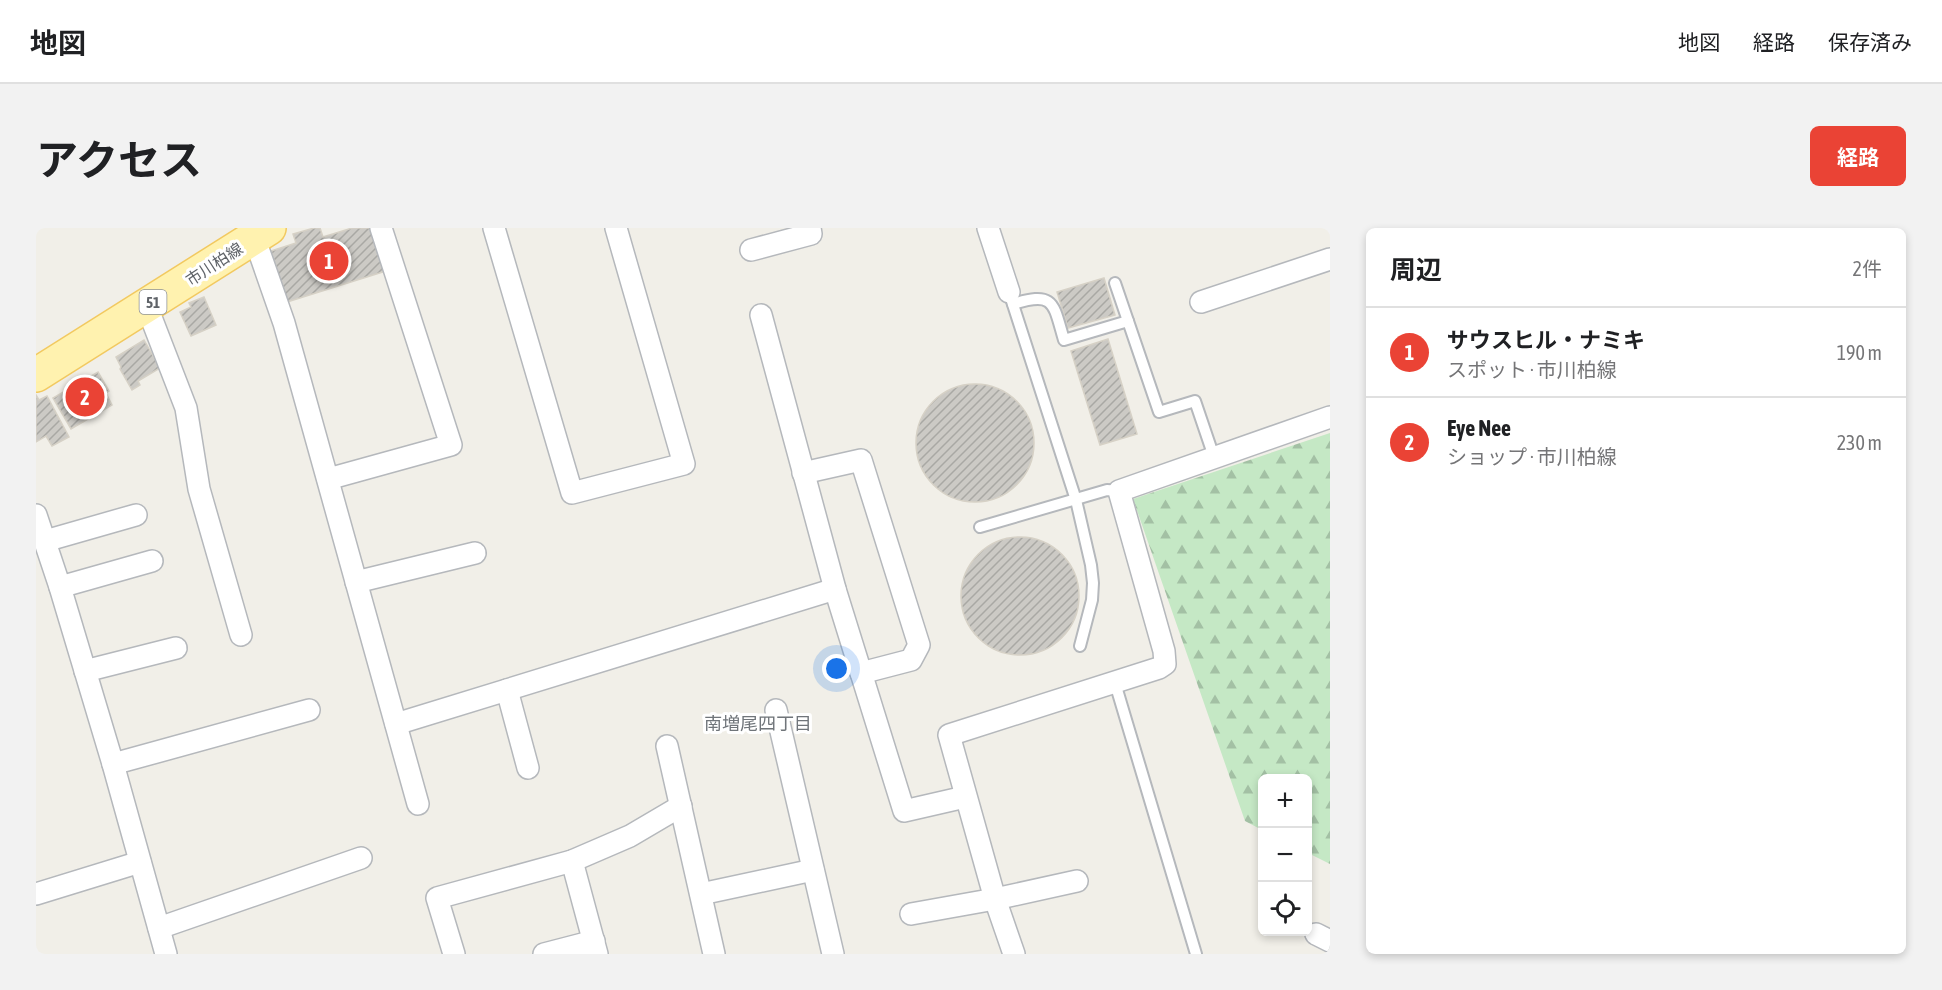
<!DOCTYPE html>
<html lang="ja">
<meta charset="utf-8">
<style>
:root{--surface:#fff;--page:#f2f2f2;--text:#202124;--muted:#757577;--line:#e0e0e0;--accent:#ea4335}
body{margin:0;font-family:"Asap Condensed","Noto Sans JP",sans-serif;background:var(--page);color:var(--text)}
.controls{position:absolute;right:18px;bottom:18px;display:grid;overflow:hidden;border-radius:9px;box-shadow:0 3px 9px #0003}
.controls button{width:54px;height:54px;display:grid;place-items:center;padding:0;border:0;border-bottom:2px solid var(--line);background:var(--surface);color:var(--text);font:30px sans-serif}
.you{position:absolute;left:801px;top:441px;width:21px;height:21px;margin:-15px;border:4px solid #fff;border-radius:50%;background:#1a73e8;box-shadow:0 0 0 9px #1a73e833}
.badge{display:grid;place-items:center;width:39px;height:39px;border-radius:50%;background:var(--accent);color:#fff;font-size:20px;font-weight:700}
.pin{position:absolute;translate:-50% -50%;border:3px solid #fff;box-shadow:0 2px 6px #0006}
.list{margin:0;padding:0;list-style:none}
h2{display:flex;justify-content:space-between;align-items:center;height:78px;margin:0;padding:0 24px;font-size:26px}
h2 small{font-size:20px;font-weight:400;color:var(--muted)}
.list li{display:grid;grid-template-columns:39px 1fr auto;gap:18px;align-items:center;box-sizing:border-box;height:90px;padding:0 24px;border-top:2px solid var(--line)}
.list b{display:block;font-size:22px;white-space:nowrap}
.list p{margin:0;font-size:20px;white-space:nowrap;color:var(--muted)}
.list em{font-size:20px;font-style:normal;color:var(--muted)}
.icon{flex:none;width:33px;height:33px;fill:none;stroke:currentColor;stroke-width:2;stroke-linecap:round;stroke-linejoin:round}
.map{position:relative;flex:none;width:1294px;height:726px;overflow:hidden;border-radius:9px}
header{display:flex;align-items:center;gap:36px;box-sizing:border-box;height:84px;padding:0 30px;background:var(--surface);border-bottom:2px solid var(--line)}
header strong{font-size:28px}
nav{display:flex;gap:33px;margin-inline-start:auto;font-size:21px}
.intro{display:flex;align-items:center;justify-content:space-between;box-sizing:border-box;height:144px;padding:0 36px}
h1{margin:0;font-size:42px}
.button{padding:15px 27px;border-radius:9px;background:var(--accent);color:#fff;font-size:21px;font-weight:700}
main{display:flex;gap:36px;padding:0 36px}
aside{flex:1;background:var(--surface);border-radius:9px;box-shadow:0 3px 9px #0003}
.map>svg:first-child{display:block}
.forest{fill:url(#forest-firs)}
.building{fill:url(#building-hatch);stroke:#d6d1c6;stroke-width:1.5}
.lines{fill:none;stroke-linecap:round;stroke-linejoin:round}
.service-casing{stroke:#b5b8bc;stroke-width:14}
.minor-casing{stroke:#b5b8bc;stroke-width:24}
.primary-casing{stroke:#f2c960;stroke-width:36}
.service{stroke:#fff;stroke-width:10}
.minor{stroke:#fff;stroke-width:21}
.primary{stroke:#fff2af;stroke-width:33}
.labels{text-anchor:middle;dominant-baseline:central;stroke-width:6;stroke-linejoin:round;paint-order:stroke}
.shield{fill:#fff;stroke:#8f9295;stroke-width:1.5}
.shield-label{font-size:15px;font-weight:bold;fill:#5f6368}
.street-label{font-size:16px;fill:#5f6368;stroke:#fff}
.neighbourhood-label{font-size:18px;fill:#70757a;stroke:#fff}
</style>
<header>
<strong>地図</strong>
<nav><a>地図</a><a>経路</a><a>保存済み</a></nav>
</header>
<div class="intro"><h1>アクセス</h1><a class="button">経路</a></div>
<main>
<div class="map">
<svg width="1294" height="726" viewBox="0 0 1294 726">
<defs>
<pattern id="forest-firs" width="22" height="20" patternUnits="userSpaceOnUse" patternTransform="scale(1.5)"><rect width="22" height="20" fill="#c5e8c5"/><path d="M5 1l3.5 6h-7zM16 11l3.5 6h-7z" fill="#a3c0a4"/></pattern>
<pattern id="building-hatch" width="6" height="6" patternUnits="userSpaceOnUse" patternTransform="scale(1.5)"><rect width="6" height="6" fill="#cccac5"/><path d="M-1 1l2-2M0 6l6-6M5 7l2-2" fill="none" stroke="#a9a8a4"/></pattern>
</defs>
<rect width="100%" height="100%" fill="#f1efe8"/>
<path class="forest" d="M1294,205V636L1272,625V550H1226V602L1209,593L1097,271Z"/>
<g class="building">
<path d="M278,0H284L287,9L316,0H336L350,43L251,74L235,23L260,15L257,6Z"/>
<path d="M1068,50L1079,87L1032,100L1021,64Z"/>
<path d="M168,69L180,97L155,108L144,84L155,79L153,75Z"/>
<path d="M1072,111L1101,206L1064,217L1035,123Z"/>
<path d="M108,112L124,140L102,153L104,157L96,162L84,141L85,139L80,129Z"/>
<path d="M62,144L73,163L70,165L76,177L35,201L17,170Z"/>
<circle cx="939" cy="215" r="59"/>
<path d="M0,167L3,172L11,168L33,209L16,218L10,208L0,214Z"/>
<circle cx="984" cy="368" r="59"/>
</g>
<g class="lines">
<defs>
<g id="service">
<path d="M1079,55L1092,93"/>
<path d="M973,64L1040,272L1055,337L1057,355L1056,372L1044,418"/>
<path d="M977,76C1019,63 1017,75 1028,112L1092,93L1123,184L1159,173L1178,229"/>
<path d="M944,299L1071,262L1083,263"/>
<path d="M1079,455L1160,726"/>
</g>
<g id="minor">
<path d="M458,0L536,265L648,236L580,0"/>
<path d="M952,0L973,64"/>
<path d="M218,9L248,95L382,576"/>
<path d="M715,22L775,6L774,0"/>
<path d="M1165,74L1294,31"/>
<path d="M111,79L150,180L163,261L205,407"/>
<path d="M725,87L799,361L868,583L929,569"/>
<path d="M767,245L825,232L883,417L875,432L825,445"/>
<path d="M292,251L415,217L345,0"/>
<path d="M0,287L24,359L77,536L130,726"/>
<path d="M9,313L100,287"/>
<path d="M320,354L439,325"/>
<path d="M24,359L116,333"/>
<path d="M49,443L140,420"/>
<path d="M471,462L492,540"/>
<path d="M740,482L797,726"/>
<path d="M360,496L799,361"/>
<path d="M631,518L678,726"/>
<path d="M77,536L273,482"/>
<path d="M536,633L561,726"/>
<path d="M0,666L104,634"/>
<path d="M665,666L777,642"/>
<path d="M875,686L959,671L1041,653"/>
<path d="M123,700L325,630"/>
<path d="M1280,706L1294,713"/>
<path d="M418,726L401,670L536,633L594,608L645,578"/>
<path d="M508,726L558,713"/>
<path d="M978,726L959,671L913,507L1123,440L1129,436L1128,423L1083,263L1294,189"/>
</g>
<path id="primary" d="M0,147L233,0"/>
</defs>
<use href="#service" class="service-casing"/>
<use href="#minor" class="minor-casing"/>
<use href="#primary" class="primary-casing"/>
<use href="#service" class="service"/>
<use href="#minor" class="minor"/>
<use href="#primary" class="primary"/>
</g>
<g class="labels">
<rect class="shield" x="103.5" y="62" width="27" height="24" rx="4.5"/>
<g class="shield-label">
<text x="117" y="74">51</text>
</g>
<g class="street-label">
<text transform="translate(178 36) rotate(-33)">市川柏線</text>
</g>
<g class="neighbourhood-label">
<text x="722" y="495">南増尾四丁目</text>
</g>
</g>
</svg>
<div class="controls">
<button>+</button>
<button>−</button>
<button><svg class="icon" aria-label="locate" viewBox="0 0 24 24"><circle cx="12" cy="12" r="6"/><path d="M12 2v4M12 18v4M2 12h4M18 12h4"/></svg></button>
</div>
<div class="you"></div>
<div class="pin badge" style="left:293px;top:33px">1</div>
<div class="pin badge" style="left:49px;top:169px">2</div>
</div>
<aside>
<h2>周辺<small>2件</small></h2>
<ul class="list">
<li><span class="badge">1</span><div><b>サウスヒル・ナミキ</b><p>スポット · 市川柏線</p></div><em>190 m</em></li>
<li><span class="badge">2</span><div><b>Eye Nee</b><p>ショップ · 市川柏線</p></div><em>230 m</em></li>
</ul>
</aside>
</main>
